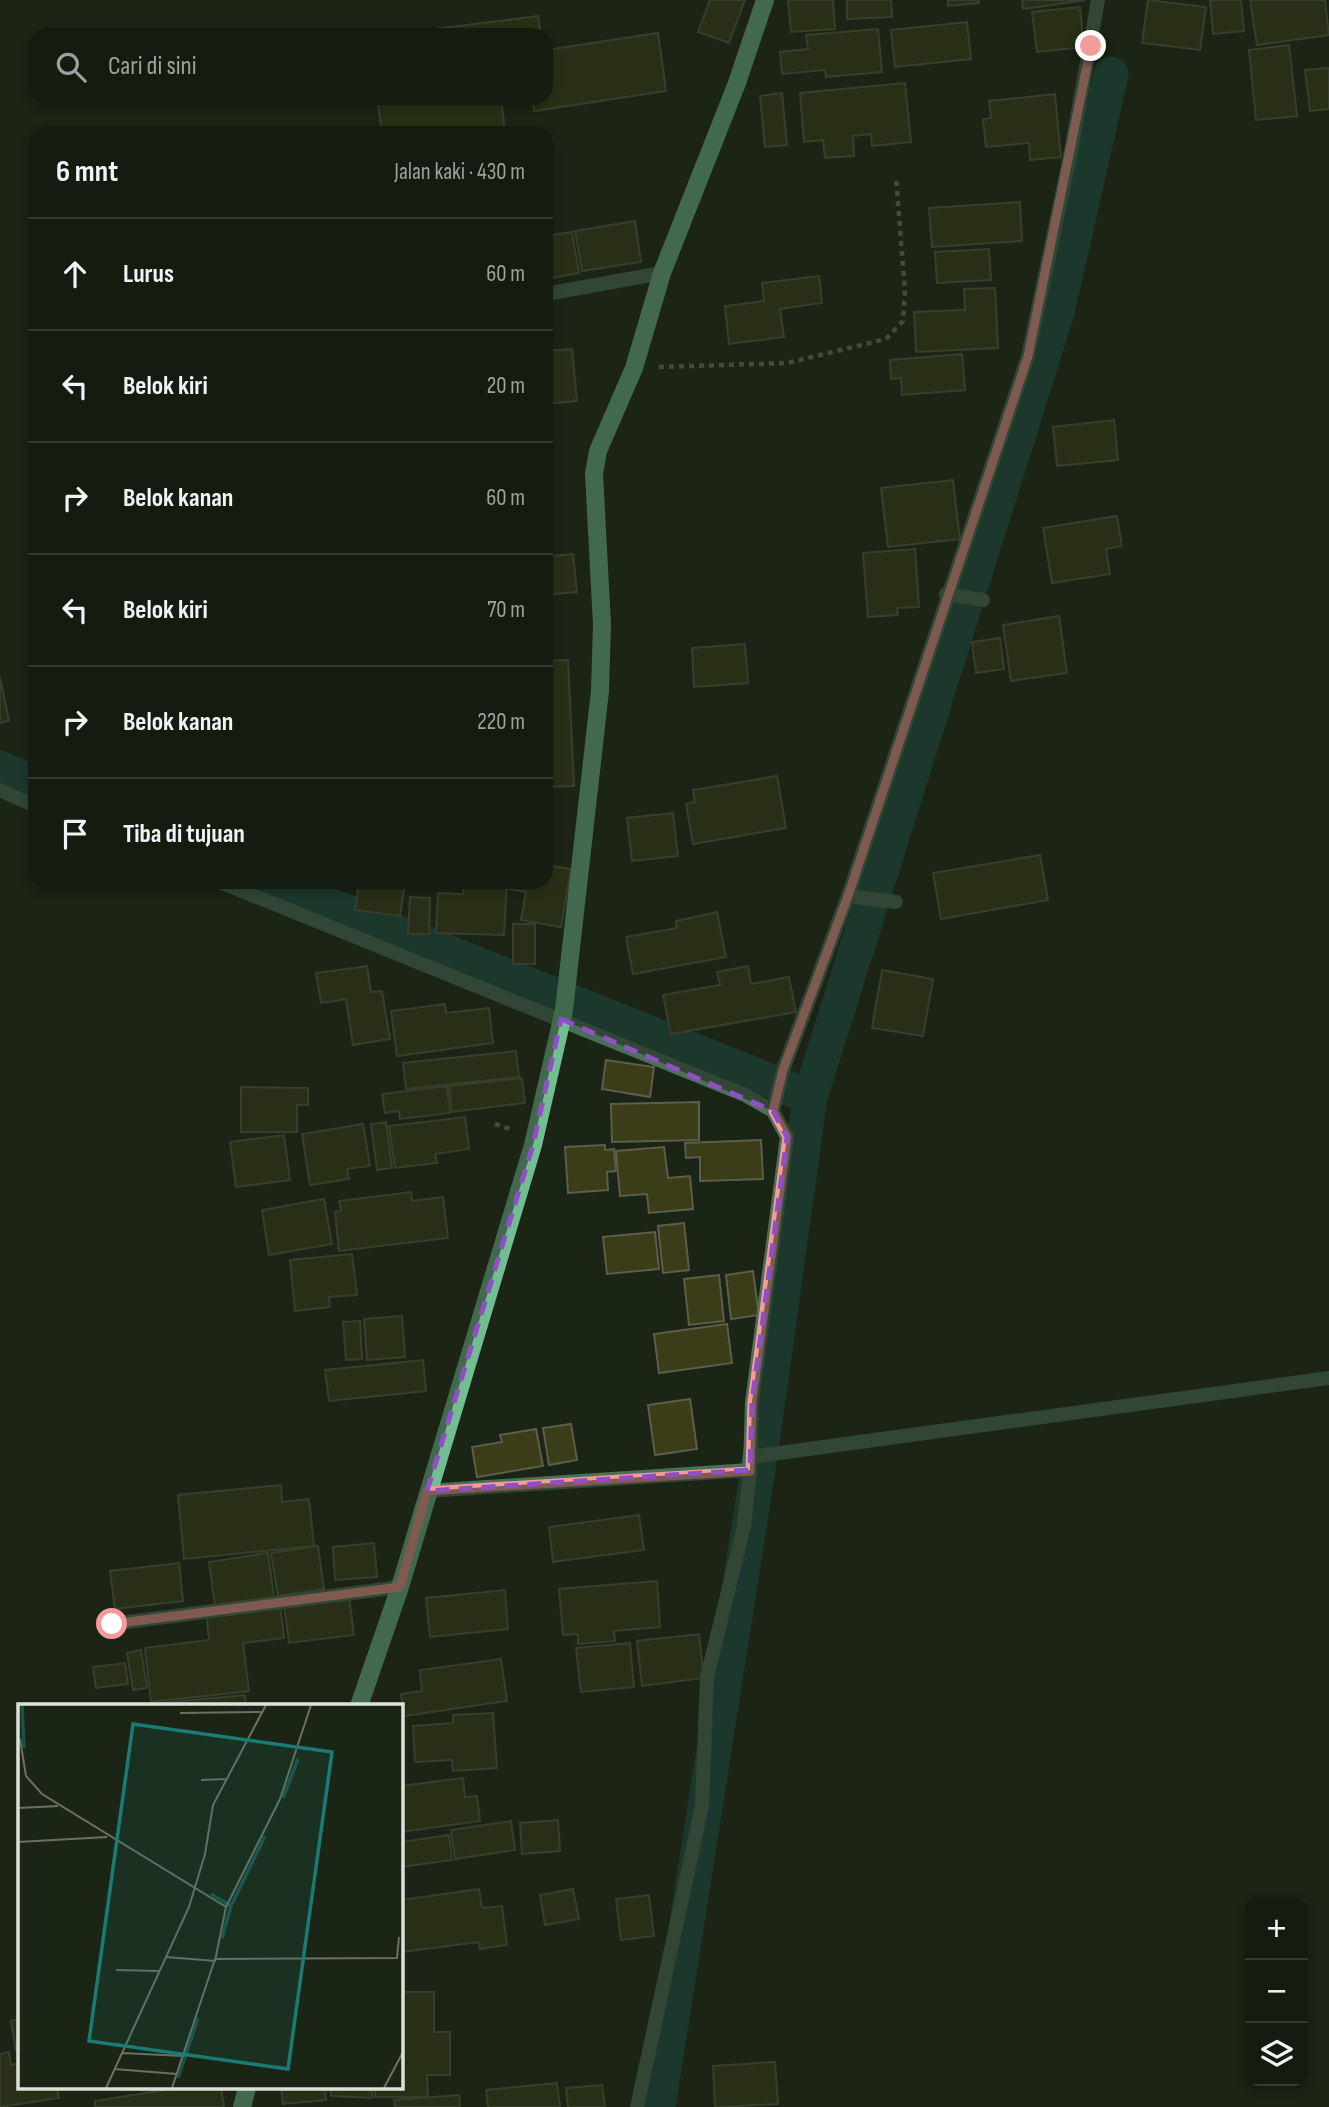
<!DOCTYPE html>
<html lang="id">
<meta charset="utf-8">
<style>
:root{--surface:#141c10;--page:#21291e;--text:#f1f3f6;--muted:#9da19f;--line:#333a30}
body{margin:0;font-family:"Sofia Sans Condensed",sans-serif;background:var(--page);color:var(--text)}
.controls{position:absolute;right:21px;bottom:21px;display:grid;overflow:hidden;border-radius:14px;box-shadow:0 4px 10px #0003}
.controls button{width:63px;height:63px;display:grid;place-items:center;padding:0;border:0;border-bottom:2px solid var(--line);background:var(--surface);color:var(--text);font:35px sans-serif}
.stop{position:absolute;width:21px;height:21px;margin:-16px;border:5px solid #f59b9a;border-radius:50%;background:#fff}
.stop.end{background:#f59b9a;border-color:#fff;box-shadow:0 2px 7px #0008}
.list{margin:0;padding:0;list-style:none}
h2{display:flex;justify-content:space-between;align-items:center;height:91px;margin:0;padding:0 28px;font-size:30px}
h2 small{font-size:23px;font-weight:400;color:var(--muted)}
.list li{display:grid;grid-template-columns:46px 1fr auto;gap:21px;align-items:center;box-sizing:border-box;height:112px;padding:0 28px;border-top:2px solid var(--line)}
.list b{display:block;font-size:26px;white-space:nowrap}
.list em{font-size:23px;font-style:normal;color:var(--muted)}
.icon{flex:none;width:38px;height:38px;fill:none;stroke:currentColor;stroke-width:2;stroke-linecap:round;stroke-linejoin:round}
.map{position:relative;flex:none;width:1329px;height:2107px;overflow:hidden}
.search{position:absolute;background:var(--surface);box-shadow:0 4px 10px #0003;left:28px;top:28px;width:525px;height:77px;display:flex;align-items:center;gap:18px;box-sizing:border-box;padding:0 24px;border-radius:21px;color:var(--muted);font-size:26px}
.panel{position:absolute;background:var(--surface);box-shadow:0 4px 10px #0003;left:28px;top:126px;width:525px;height:763px;border-radius:21px}
.map>svg:first-child{display:block}
.lines{fill:none;stroke-linecap:round;stroke-linejoin:round}
.canal{stroke:#1d5048;stroke-width:35}
.building{fill:#3a3d17;stroke:#5c5e49;stroke-width:2}
.path{stroke:#737b6e;stroke-width:4.5;stroke-dasharray:5 5;stroke-linecap:butt}
.lane{stroke:#4c6f5a;stroke-width:14}
.street{stroke:#4c6f5a;stroke-width:14}
.primary{stroke:#72bd92;stroke-width:18}
.route{stroke:#f59b9a;stroke-width:9}
.marked{fill:none;stroke:#8e50c4;stroke-width:5;stroke-dasharray:14 9;stroke-linejoin:round}
.inset-river{fill:none;stroke:#1d5048;stroke-width:3.5}
.inset-road{fill:none;stroke:#687163;stroke-width:2}
.view{fill:#197b73;fill-opacity:0.15;stroke:#197b73;stroke-width:3.5}
.inset-edge{fill:none;stroke:#dce2d8;stroke-width:3.5}
</style>
<div class="map">
<svg width="1329" height="2107" viewBox="0 0 1329 2107">
<rect width="100%" height="100%" fill="#1b2515"/>
<g class="lines">
<g class="canal">
<path d="M0,768L35,784"/>
<path d="M272,882L810,1097L761,1450L658,2107"/>
<path d="M810,1097L1057,312L1111,74"/>
</g>
</g>
<g class="building">
<path d="M710,0H745L729,43L698,32Z"/>
<path d="M788,0H833L835,29L791,32Z"/>
<path d="M847,0H891L892,17L847,19Z"/>
<path d="M948,0H979V3L948,6Z"/>
<path d="M1022,0H1086L1023,9Z"/>
<path d="M1148,0L1206,7L1200,50L1142,43Z"/>
<path d="M1210,0H1241L1244,31L1213,34Z"/>
<path d="M1250,0H1325L1329,35L1257,45Z"/>
<path d="M1080,7L1084,47L1037,52L1032,12Z"/>
<path d="M538,16L541,35H435L434,29Z"/>
<path d="M967,22L971,59L895,67L891,30Z"/>
<path d="M878,29L882,72L826,77L825,70L782,74L780,52L808,49L806,35Z"/>
<path d="M658,33L666,91L534,111L532,98H546V50Z"/>
<path d="M1289,45L1297,116L1256,120L1249,50Z"/>
<path d="M1329,68V109L1310,111L1305,70Z"/>
<path d="M905,83L911,142L872,146L871,134L853,136L854,156L825,158L823,140L804,142L800,93Z"/>
<path d="M782,93L787,145L765,147L760,96Z"/>
<path d="M1055,94L1061,157L1030,160L1029,143L986,147L983,119L991,118L989,101Z"/>
<path d="M377,98H501L505,131L382,133Z"/>
<path d="M1020,202L1022,241L932,247L929,208Z"/>
<path d="M635,221L641,262L582,271L575,231Z"/>
<path d="M572,232L579,273L546,279V236Z"/>
<path d="M989,249L991,280L937,283L935,252Z"/>
<path d="M819,276L822,303L780,309L784,337L729,344L725,306L764,301L762,283Z"/>
<path d="M995,288L998,348L916,352L914,312L965,310L964,289Z"/>
<path d="M572,349L577,401L546,404V351Z"/>
<path d="M962,354L965,390L902,395L901,378L891,379L890,360Z"/>
<path d="M1114,420L1118,460L1057,466L1053,427Z"/>
<path d="M953,480L960,539L888,547L881,488Z"/>
<path d="M546,501L552,556L573,554L577,592L546,595Z"/>
<path d="M1117,516L1122,546L1106,549L1110,574L1052,583L1043,528Z"/>
<path d="M915,549L919,607L897,608L898,615L868,617L863,553Z"/>
<path d="M1059,616L1067,673L1011,681L1003,625Z"/>
<path d="M1000,638L1004,669L976,673L972,642Z"/>
<path d="M745,644L748,683L694,687L692,648Z"/>
<path d="M568,660L574,786L546,787V661Z"/>
<path d="M0,677L9,721L0,723Z"/>
<path d="M777,776L786,828L693,844L686,804L695,802L693,790Z"/>
<path d="M673,813L678,856L632,861L627,818Z"/>
<path d="M1040,855L1048,900L941,919L933,873Z"/>
<path d="M546,865L571,869L561,927L521,920L526,892L508,889L509,882H546Z"/>
<path d="M359,882L405,883L400,916L355,910Z"/>
<path d="M464,882H507L504,935L436,933L438,893L463,894Z"/>
<path d="M410,897L430,898L429,934H408Z"/>
<path d="M717,912L726,957L633,974L626,937L677,928L676,921Z"/>
<rect x="513" y="924" width="22" height="40"/>
<path d="M367,966L371,992L382,991L390,1039L353,1045L346,999L321,1003L316,973Z"/>
<path d="M748,966L751,984L789,977L796,1012L671,1034L663,995L720,985L717,972Z"/>
<path d="M882,970L933,979L923,1036L872,1028Z"/>
<path d="M445,1004L446,1013L489,1008L493,1043L397,1056L391,1011Z"/>
<path d="M516,1051L519,1077L406,1089L403,1063Z"/>
<path d="M606,1060L654,1067L650,1097L602,1089Z"/>
<path d="M522,1078L525,1103L452,1112L449,1086Z"/>
<path d="M447,1086L450,1113L400,1119L399,1111L385,1113L382,1094Z"/>
<path d="M241,1087L308,1088V1105H297V1132H241Z"/>
<path d="M699,1102V1140L612,1142L611,1104Z"/>
<path d="M465,1117L469,1149L435,1154L437,1163L395,1168L389,1126Z"/>
<path d="M386,1122L392,1168L377,1170L371,1124Z"/>
<path d="M363,1124L370,1166L347,1169L349,1179L310,1185L302,1134Z"/>
<path d="M284,1135L290,1180L236,1187L230,1142Z"/>
<path d="M761,1140L763,1179L700,1181V1157L686,1158L685,1143Z"/>
<path d="M605,1145V1150L614,1149L616,1171L607,1172L608,1190L568,1193L565,1147Z"/>
<path d="M664,1147L668,1178L690,1176L693,1209L649,1213L647,1194L620,1196L616,1151Z"/>
<path d="M411,1192L412,1201L443,1197L448,1238L339,1251L335,1212L341,1211L339,1201Z"/>
<path d="M324,1199L332,1244L269,1255L262,1210Z"/>
<path d="M684,1223L689,1270L663,1273L658,1226Z"/>
<path d="M655,1232L659,1269L607,1274L603,1237Z"/>
<path d="M352,1254L357,1295L329,1297L330,1307L295,1311L290,1260Z"/>
<path d="M753,1271L759,1315L731,1319L726,1275Z"/>
<path d="M719,1275L724,1321L689,1325L684,1279Z"/>
<path d="M402,1316L405,1357L367,1360L364,1319Z"/>
<path d="M360,1321L362,1359L346,1360L343,1322Z"/>
<path d="M727,1324L732,1363L659,1373L654,1334Z"/>
<path d="M423,1360L426,1391L329,1401L325,1370Z"/>
<path d="M690,1399L697,1449L655,1455L648,1405Z"/>
<path d="M571,1424L577,1460L549,1465L543,1428Z"/>
<path d="M536,1429L543,1466L477,1477L472,1447L502,1442L500,1435Z"/>
<path d="M281,1485L282,1502L309,1499L314,1546L184,1559L178,1495Z"/>
<path d="M639,1515L644,1550L553,1562L549,1527Z"/>
<path d="M374,1543L377,1577L335,1580L333,1547Z"/>
<path d="M318,1546L324,1589L278,1596L271,1553Z"/>
<path d="M268,1553L274,1597L215,1606L209,1562Z"/>
<path d="M179,1563L183,1601L115,1609L110,1571Z"/>
<path d="M657,1581L660,1627L614,1631L615,1641L578,1644V1634L563,1635L559,1589Z"/>
<path d="M505,1590L508,1629L430,1637L426,1598Z"/>
<path d="M349,1597L354,1635L289,1643L284,1605Z"/>
<path d="M280,1605L284,1638L243,1643L249,1691L151,1702L145,1648L209,1640L206,1613Z"/>
<path d="M699,1634L704,1678L642,1686L637,1641Z"/>
<path d="M630,1643L634,1687L581,1692L576,1648Z"/>
<path d="M141,1650L147,1688L133,1690L127,1653Z"/>
<path d="M501,1659L507,1701L404,1716L401,1694L422,1691L420,1670Z"/>
<path d="M125,1663L128,1684L96,1688L93,1667Z"/>
<path d="M245,1695L246,1706H152V1704Z"/>
<path d="M493,1713L497,1768L453,1771L452,1760L415,1762L413,1726L453,1723V1715Z"/>
<path d="M463,1778L465,1797L477,1796L480,1821L401,1832V1786Z"/>
<path d="M558,1820L560,1851L522,1854L520,1823Z"/>
<path d="M511,1821L515,1850L455,1859L451,1830Z"/>
<path d="M449,1835L452,1860L401,1867V1842Z"/>
<path d="M479,1889L482,1908L502,1906L507,1945L480,1949L479,1942L401,1952V1900Z"/>
<path d="M573,1889L579,1919L545,1925L540,1895Z"/>
<path d="M649,1895L654,1936L621,1940L616,1899Z"/>
<path d="M401,1992H434V2032H450V2075H427L428,2097H375V2088H401Z"/>
<path d="M19,2019V2050L16,2051L11,2021Z"/>
<path d="M9,2052L11,2065L19,2063V2088H57L59,2098L0,2107V2054Z"/>
<path d="M775,2062L778,2104L715,2107L713,2066Z"/>
<path d="M557,2083L560,2107H488L486,2090Z"/>
<path d="M602,2085L605,2107H568L566,2088Z"/>
<path d="M176,2088H221L224,2107H95V2101Z"/>
<path d="M281,2088H325L326,2100L283,2104Z"/>
<path d="M331,2088H372V2098L331,2096Z"/>
<path d="M459,2095L460,2107H395L394,2100Z"/>
</g>
<g class="lines">
<g class="path">
<path d="M659,367L787,363L886,339L903,321L905,291L896,177"/>
<path d="M495,1124L510,1129"/>
</g>
<path class="lane" d="M750,1467V1457L1329,1378"/>
<g class="street">
<path d="M546,294L662,273"/>
<path d="M946,594L983,600"/>
<path d="M0,790L35,806"/>
<path d="M220,882L745,1095L773,1111L787,1137L752,1402L750,1470L427,1491"/>
<path d="M848,896L896,902"/>
<path d="M773,1111L783,1070L848,896L1028,356L1070,156L1098,0"/>
<path d="M112,1624L400,1587"/>
<path d="M637,2107L702,1806L707,1677L744,1526L750,1470"/>
</g>
<g class="primary">
<path d="M359,1706L400,1587L533,1145L564,1010L600,691L602,624L594,474L598,451L634,368L662,273L737,83L765,0"/>
<path d="M242,2107L247,2088"/>
</g>
</g>
<g class="lines">
<path class="route" d="M112,1624L400,1587L427,1491L750,1471L752,1402L787,1137L773,1111L783,1070L848,896L1028,356L1091,46"/>
</g>
<path d="M0 0H1329V2107H0ZM561,1019L773,1111L787,1137L752,1402L750,1470L427,1491L533,1145Z" fill="#1b2515" fill-opacity=".55" fill-rule="evenodd"/>
<path class="marked" d="M561,1019L773,1111L787,1137L752,1402L750,1470L427,1491L533,1145Z"/>
<g transform="translate(18 1704)">
<rect width="385" height="385" fill="#1b2515"/>
<path class="inset-river" d="M4,1L6,44M265,94L280,55M193,190L213,202L204,234M213,202L247,132M160,374L180,314"/>
<path class="inset-road" d="M162,9L245,8M2,35L8,72L24,90L208,203L197,257L148,253M183,76L209,75M0,104L40,102M0,138L89,133M208,203L262,95L293,1M98,266L142,267M104,349L166,352M96,365L159,370M88,384L171,203L187,150L195,101L248,1M154,384L197,255L379,254L381,233M366,384L385,348"/>
<path class="view" d="M115,20L314,48L270,365L71,337Z"/>
<rect width="385" height="385" class="inset-edge"/>
</g>
</svg>
<div class="controls">
<button>+</button>
<button>−</button>
<button><svg class="icon" aria-label="layers" viewBox="0 0 24 24"><path d="M12 4l9 5-9 5-9-5zM3 14l9 5 9-5"/></svg></button>
</div>
<div class="stop" style="left:112px;top:1624px"></div>
<div class="stop end" style="left:1091px;top:46px"></div>
<div class="search"><svg class="icon" aria-label="search" viewBox="0 0 24 24"><circle cx="10" cy="10" r="6"/><path d="M15 15l6 6"/></svg>Cari di sini</div>
<section class="panel">
<h2>6 mnt<small>Jalan kaki · 430 m</small></h2>
<ul class="list">
<li><svg class="icon" aria-label="ahead" viewBox="0 0 24 24"><path d="M12 20V5M6 11l6-6 6 6"/></svg><div><b>Lurus</b></div><em>60 m</em></li>
<li><svg class="icon" aria-label="left" viewBox="0 0 24 24"><path d="M17 20v-9H6M10 6l-5 5 5 5"/></svg><div><b>Belok kiri</b></div><em>20 m</em></li>
<li><svg class="icon" aria-label="right" viewBox="0 0 24 24"><path d="M7 20v-9h11M14 6l5 5-5 5"/></svg><div><b>Belok kanan</b></div><em>60 m</em></li>
<li><svg class="icon" aria-label="left" viewBox="0 0 24 24"><path d="M17 20v-9H6M10 6l-5 5 5 5"/></svg><div><b>Belok kiri</b></div><em>70 m</em></li>
<li><svg class="icon" aria-label="right" viewBox="0 0 24 24"><path d="M7 20v-9h11M14 6l5 5-5 5"/></svg><div><b>Belok kanan</b></div><em>220 m</em></li>
<li><svg class="icon" aria-label="arrive" viewBox="0 0 24 24"><path d="M6 21V4h12l-3 4 3 4H6"/></svg><div><b>Tiba di tujuan</b></div></li>
</ul>
</section>
</div>
